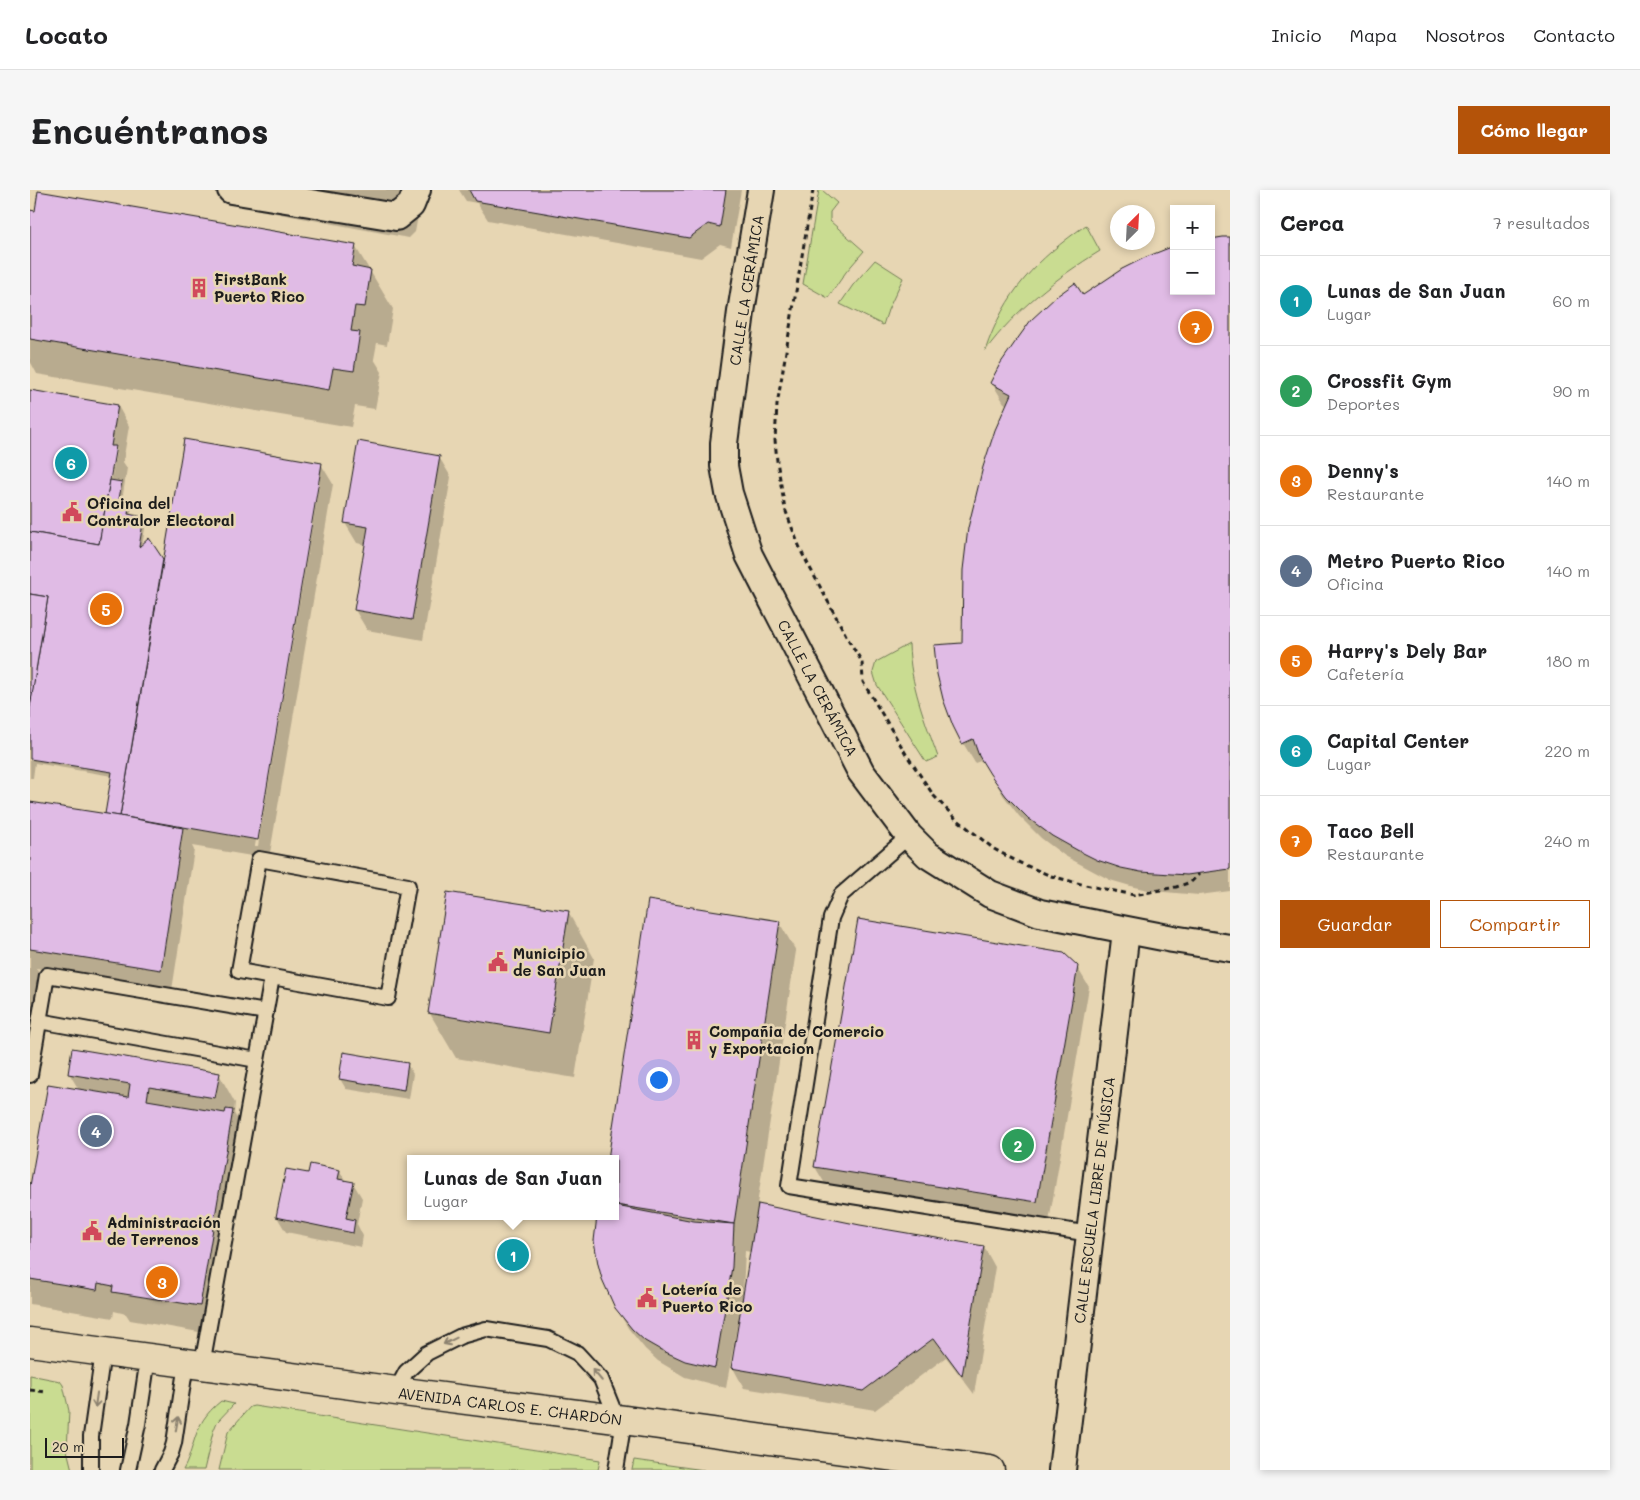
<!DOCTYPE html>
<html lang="es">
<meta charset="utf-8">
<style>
:root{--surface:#fff;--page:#f6f6f6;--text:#202124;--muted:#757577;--line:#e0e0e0;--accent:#b45309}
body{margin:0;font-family:Mali,sans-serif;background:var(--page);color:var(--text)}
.controls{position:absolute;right:15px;top:15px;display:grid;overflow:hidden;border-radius:0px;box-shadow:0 2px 8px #0003}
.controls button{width:45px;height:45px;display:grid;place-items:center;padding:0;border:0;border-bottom:1px solid var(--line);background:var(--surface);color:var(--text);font:25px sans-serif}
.compass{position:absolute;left:1080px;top:15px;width:45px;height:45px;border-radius:50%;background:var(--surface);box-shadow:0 2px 8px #0003;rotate:24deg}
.scale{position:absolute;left:15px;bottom:12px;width:79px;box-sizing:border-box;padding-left:5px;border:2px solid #1c1c1c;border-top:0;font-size:14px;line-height:18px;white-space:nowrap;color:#1c1c1c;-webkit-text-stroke:4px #e7d6b3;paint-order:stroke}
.you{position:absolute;left:628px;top:889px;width:18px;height:18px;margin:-12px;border:4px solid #fff;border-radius:50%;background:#1a73e8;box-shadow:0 0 0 8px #1a73e833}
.badge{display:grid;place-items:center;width:32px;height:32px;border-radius:50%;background:var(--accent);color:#fff;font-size:16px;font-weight:700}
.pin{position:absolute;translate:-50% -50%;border:2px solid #fff;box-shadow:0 1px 5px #0006}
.popup{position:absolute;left:377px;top:965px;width:212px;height:65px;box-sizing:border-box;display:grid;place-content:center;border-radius:0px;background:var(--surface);filter:drop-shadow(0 1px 4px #0005);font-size:16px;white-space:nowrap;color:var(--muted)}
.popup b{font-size:19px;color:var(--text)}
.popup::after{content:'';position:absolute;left:50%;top:100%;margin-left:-10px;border:10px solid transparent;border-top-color:var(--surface)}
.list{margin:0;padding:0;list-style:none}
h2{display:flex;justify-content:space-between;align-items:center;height:65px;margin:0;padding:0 20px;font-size:21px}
h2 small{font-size:16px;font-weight:400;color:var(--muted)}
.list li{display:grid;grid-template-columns:32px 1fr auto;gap:15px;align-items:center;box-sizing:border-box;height:90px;padding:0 20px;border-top:1px solid var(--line)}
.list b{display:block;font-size:19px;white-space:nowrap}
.list p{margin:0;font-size:16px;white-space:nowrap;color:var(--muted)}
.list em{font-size:16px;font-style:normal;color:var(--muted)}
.actions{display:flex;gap:10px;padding:15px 20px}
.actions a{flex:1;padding:11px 0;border:1px solid var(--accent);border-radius:0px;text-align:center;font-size:18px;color:var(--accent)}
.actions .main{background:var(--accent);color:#fff}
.map{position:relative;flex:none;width:1200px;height:1280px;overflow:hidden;border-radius:0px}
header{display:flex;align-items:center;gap:30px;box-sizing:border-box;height:70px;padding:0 25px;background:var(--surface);border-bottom:1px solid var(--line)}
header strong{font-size:24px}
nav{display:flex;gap:28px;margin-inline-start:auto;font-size:18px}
.intro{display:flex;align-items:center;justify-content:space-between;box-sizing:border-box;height:120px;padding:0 30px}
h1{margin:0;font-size:35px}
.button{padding:12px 22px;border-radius:0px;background:var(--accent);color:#fff;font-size:18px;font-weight:700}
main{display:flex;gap:30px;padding:0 30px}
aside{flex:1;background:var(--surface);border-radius:0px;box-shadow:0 2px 8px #0003}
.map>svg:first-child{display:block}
.green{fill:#c9dc91;stroke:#727c56}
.shadow{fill:#0003;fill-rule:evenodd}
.building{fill:#e0bbe5;stroke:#1c1c1c}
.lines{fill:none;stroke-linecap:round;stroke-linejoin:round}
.service-casing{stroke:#1c1c1c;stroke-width:18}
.minor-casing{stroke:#1c1c1c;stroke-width:30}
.tertiary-casing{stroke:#1c1c1c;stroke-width:31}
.path{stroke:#1c1c1c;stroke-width:3;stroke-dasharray:5 4;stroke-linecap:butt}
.service{stroke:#e7d6b3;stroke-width:14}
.minor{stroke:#e7d6b3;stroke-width:26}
.tertiary{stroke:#e7d6b3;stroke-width:28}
.oneway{stroke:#8c826f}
.labels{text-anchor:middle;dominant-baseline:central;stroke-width:5;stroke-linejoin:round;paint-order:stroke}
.poi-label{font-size:15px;font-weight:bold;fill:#1c1c1c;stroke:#e7d6b3;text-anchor:start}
.street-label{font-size:15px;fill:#1c1c1c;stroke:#e7d6b3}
</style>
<header>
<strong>Locato</strong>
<nav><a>Inicio</a><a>Mapa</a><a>Nosotros</a><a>Contacto</a></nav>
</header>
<div class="intro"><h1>Encuéntranos</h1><a class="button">Cómo llegar</a></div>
<main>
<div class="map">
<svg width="1200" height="1280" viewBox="0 0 1200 1280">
<rect width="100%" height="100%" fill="#e7d6b3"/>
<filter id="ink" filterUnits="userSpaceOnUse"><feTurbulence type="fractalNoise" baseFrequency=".02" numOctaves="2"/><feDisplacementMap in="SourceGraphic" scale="10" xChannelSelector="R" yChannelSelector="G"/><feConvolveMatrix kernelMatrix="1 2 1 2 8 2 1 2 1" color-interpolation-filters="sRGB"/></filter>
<g filter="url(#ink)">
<g class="green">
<path d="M789,0H792L807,13L800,22V31L834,61L816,82L798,108L773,94Z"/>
<path d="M1056,35L1070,61C1026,88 986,119 955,161C975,102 1006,70 1056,35Z"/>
<path d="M845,70L873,88L858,120L853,135L810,114L823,95Z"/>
<path d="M879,454C880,494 895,531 908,567L896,572L847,495L843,482L846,472Z"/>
<path d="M0,1185L30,1191L33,1195L39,1221L37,1260L42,1280H0Z"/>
<path d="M191,1211L204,1214L187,1232L183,1242L174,1280H153C158,1272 160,1263 163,1254C169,1234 175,1224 191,1211Z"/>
<path d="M224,1216L570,1270L568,1280H189L198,1242L220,1217Z"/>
<path d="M604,1270L674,1280H602Z"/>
</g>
<g class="shadow">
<path d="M213,0H393L385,42L379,48L224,19Z"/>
<path d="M429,0H711L701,57L690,54L671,68L458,30L447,13L436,11Z"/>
<path d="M0,21L325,56L363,119L357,155L347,153L344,169L352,182L345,219L325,216L321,237L7,184L0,171Z"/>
<path d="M1200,48V701L1169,705L1123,701L1104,697L1080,690L1035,666L1011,648L989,626L973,605L953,570L945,573L933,553V454L978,215L974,213L962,193L1053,107L1144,101H1181Z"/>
<path d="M0,201L88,216L99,236L93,272L97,278L92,311L99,312L102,317L100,326L113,328L116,333L112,356L119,350L134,372L291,274L303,294L239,669L162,656L164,660L142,800L6,778L11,787L0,850V613L78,625L82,586L5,573L3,588H0ZM85,255L87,256L81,292H79ZM288,290H290L228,656H225Z"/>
<path d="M409,267L421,287L393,450L337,440L325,420L336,355L327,353L315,333Z"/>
<path d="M538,722L564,768L545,888L426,868L399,822Z"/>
<path d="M749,732L766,761L727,1015L829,1036L954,1057L965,1077L944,1204L916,1167L845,1220L714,1198L703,1178L710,1132L708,1131L696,1198L655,1187L628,1171L615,1159L598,1138L586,1117V969ZM715,1061L721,1062L715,1103H713Z"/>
<path d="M1047,777L1059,797L1019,1032L797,997L785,977Z"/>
<path d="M377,874L383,884L379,909L316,899L310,889Z"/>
<path d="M39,883L189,884L205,913L204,923L219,950L186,1145L100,1130L96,1124L84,1121L83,1128L0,1114V1004L49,900Z"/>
<path d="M310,981L316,992L323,993L332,1008L327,1034L333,1046L331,1057L256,1042L247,1027Z"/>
</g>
<g class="building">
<path d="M439,0H696L690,37L678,34L659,48L445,11Z"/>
<path d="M8,1L326,55L322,76L341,80L335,117L325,116L321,141L330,142L324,181L303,178L299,200L0,149V20L5,21Z"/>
<path d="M1193,47H1200V679L1157,685L1111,682L1091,678L1067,670L1047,660L1022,646L998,628L976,606L960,584L949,566L943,549L932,554L923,536L913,509L907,484L904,455L932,453L933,380L938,338L953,277L965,240L981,204L960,193L970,174L986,151L1001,130L1027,106L1045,93L1053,105L1092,79L1116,67L1144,56V101H1181V49Z"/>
<path d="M0,200L88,215L81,256H86L69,354L0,342Z"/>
<path d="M154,249L292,273L228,650L90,626Z"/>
<path d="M328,251L410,266L382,430L324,420L338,337L314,333Z"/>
<path d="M80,290L92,292L89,309L100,311L98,324L114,327L109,357L119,348L133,369L90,626L75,624L82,582L0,569V517L18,407L0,404V342L69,354Z"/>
<path d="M0,404L18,407L0,517Z"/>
<path d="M0,612L90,626L153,638L131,780L0,759Z"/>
<path d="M417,702L539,721L519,843L398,823Z"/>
<path d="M618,710L750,731L704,1034L586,1015V969H578Z"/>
<path d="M828,729L1034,763L1048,776L1007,1012L784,977Z"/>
<path d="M42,858L190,883L185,908L119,897L117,910L195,923L196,919L203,920L170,1116L82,1102L83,1096L68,1093L67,1100L0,1089V996L18,894L98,907L100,894L38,884Z"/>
<path d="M313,862L378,873L374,900L309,889Z"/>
<path d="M280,974L310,980L308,989L324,992L316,1028L325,1030L323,1043L246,1027L256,979L278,983Z"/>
<path d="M728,1014L830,1035L954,1056L932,1186L904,1148L833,1201L701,1178Z"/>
<path d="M586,1016L664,1031L704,1034L702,1077L685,1178L655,1171L629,1159L615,1151L602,1139L585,1118L572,1089L568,1074L564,1051L567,1026H586Z"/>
</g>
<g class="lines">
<defs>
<g id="service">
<path d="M879,646L811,705L801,728L759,996L1060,1044"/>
<path d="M9,831L227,870"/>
<path d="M0,885L17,785L236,822"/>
<path d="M172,1175L242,787L358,808L378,696L229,669L209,781L242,787"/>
<path d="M366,1201L376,1182L397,1163L431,1146L456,1139L518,1149L547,1163L571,1189L587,1229"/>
<path d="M61,1280V1246L73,1162"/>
<path d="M98,1280L108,1234L118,1168"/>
<path d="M132,1280L141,1263L144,1253L156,1173"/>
<path d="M586,1280L594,1230"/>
</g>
<g id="minor">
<path d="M201,0L366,27L381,15L387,0"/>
<path d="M731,0L711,122L694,253V276L699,303L719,365L831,582L879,646L898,665L960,704L1010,723L1143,749L1200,758"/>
<path d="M1032,1280L1096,741"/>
</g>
<path id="tertiary" d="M0,1152L366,1201L594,1230L960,1280"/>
</defs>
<use href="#service" class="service-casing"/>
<use href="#minor" class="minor-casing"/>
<use href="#tertiary" class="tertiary-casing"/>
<g class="path">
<path d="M783,0L747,215L745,250L747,271L755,319L764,343L772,363L818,449L832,472L833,492L876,564L904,606L924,627L964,659L988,672L1021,686L1055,695L1104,705L1146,697L1161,692L1169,684"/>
<path d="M0,1200L16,1202"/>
</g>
<use href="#service" class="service"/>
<use href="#minor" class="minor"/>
<use href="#tertiary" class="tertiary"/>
</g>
<defs><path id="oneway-shaft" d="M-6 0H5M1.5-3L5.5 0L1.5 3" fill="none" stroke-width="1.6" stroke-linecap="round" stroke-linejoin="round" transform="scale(1.25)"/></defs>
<g class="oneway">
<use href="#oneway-shaft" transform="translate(420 1151) rotate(154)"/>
<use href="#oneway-shaft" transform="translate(567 1185) rotate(-130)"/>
<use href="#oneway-shaft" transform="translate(66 1210) rotate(98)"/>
<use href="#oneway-shaft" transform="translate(147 1234) rotate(-80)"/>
</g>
</g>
<defs>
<symbol id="building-bare" viewBox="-9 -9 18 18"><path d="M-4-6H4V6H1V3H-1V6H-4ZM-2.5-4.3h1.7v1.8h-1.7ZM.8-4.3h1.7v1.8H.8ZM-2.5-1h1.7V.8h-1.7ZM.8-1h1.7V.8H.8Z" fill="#d1495b" stroke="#e7d6b3" stroke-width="2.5" paint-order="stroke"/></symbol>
<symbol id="civic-bare" viewBox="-9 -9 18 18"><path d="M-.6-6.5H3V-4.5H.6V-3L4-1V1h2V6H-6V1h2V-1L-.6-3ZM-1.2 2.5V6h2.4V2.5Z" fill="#d1495b" stroke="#e7d6b3" stroke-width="2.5" paint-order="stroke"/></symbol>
</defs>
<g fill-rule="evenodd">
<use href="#building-bare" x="155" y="84" width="28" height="28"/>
<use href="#civic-bare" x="28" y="308" width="28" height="28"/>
<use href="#civic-bare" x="454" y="758" width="28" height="28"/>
<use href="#building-bare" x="650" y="836" width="28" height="28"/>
<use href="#civic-bare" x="48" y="1027" width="28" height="28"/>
<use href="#civic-bare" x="603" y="1094" width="28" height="28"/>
</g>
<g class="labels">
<g class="poi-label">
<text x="184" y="89">FirstBank<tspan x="184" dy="17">Puerto Rico</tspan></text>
<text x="57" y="313">Oficina del<tspan x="57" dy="17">Contralor Electoral</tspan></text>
<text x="483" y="763">Municipio<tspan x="483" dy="17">de San Juan</tspan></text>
<text x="679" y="841">Compañia de Comercio<tspan x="679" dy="17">y Exportacion</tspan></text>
<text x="77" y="1032">Administración<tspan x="77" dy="17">de Terrenos</tspan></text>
<text x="632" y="1099">Lotería de<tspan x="632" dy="17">Puerto Rico</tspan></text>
</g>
<g class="street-label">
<text transform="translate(716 100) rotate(-81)">CALLE LA CERÁMICA</text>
<text transform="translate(788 498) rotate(62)">CALLE LA CERÁMICA</text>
<text transform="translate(1064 1010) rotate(-83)">CALLE ESCUELA LIBRE DE MÚSICA</text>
<text transform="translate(480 1216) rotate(7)">AVENIDA CARLOS E. CHARDÓN</text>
</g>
</g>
</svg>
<div class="controls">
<button>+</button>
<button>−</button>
</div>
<svg class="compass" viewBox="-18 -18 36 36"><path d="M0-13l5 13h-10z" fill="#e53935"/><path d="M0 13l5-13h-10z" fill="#757577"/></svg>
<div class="scale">20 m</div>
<div class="you"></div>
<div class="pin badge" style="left:483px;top:1065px;background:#0f9aa8">1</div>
<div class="popup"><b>Lunas de San Juan</b>Lugar</div>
<div class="pin badge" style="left:988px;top:955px;background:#2e9e5b">2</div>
<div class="pin badge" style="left:132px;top:1092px;background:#e8710a">3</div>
<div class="pin badge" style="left:66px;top:941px;background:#5c6f8a">4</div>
<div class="pin badge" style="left:76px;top:419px;background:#e8710a">5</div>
<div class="pin badge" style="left:41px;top:273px;background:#0f9aa8">6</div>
<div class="pin badge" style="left:1166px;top:137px;background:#e8710a">7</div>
</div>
<aside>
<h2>Cerca<small>7 resultados</small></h2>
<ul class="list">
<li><span class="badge" style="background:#0f9aa8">1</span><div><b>Lunas de San Juan</b><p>Lugar</p></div><em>60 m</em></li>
<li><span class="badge" style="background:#2e9e5b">2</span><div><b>Crossfit Gym</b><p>Deportes</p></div><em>90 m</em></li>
<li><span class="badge" style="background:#e8710a">3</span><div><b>Denny's</b><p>Restaurante</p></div><em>140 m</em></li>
<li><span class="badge" style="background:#5c6f8a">4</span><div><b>Metro Puerto Rico</b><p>Oficina</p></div><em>140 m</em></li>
<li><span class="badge" style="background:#e8710a">5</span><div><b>Harry's Dely Bar</b><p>Cafetería</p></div><em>180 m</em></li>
<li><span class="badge" style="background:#0f9aa8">6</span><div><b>Capital Center</b><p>Lugar</p></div><em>220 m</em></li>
<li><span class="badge" style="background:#e8710a">7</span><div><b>Taco Bell</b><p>Restaurante</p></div><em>240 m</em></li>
</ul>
<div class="actions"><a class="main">Guardar</a><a>Compartir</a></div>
</aside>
</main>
